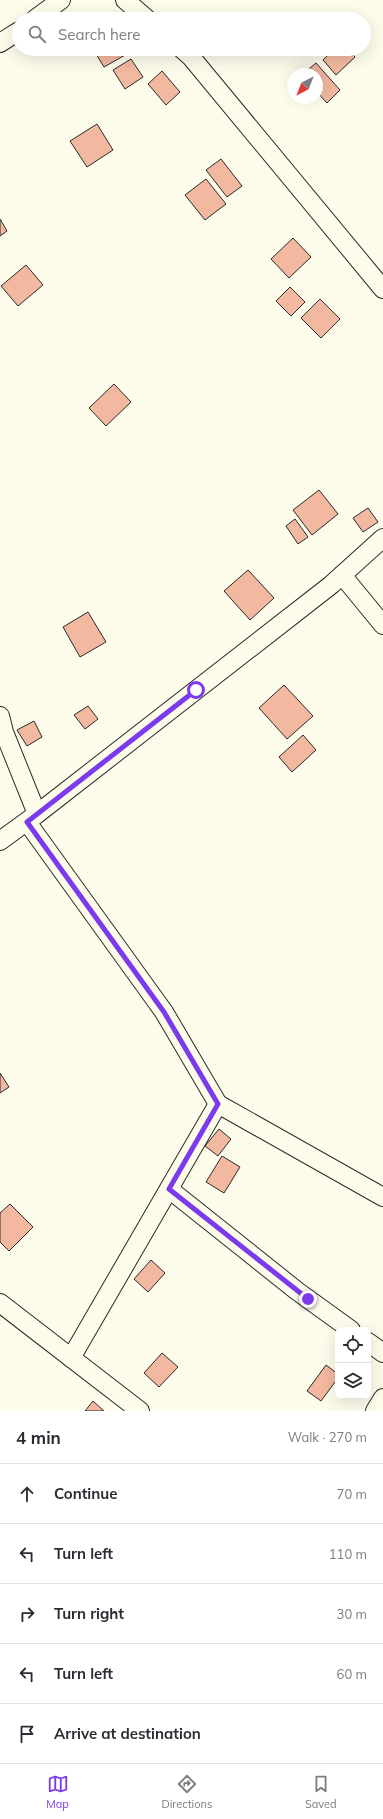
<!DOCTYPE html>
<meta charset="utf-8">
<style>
:root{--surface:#fff;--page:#f7f7f7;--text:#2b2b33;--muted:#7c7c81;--line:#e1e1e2;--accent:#7c3aed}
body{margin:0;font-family:Mulish,sans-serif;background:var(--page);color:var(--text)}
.controls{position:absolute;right:12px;bottom:12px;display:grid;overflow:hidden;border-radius:8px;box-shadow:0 4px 16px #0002}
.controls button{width:36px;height:36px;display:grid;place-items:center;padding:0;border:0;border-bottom:1px solid var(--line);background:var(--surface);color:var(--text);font:20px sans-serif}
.compass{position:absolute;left:287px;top:68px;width:36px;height:36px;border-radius:50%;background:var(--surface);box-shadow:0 4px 16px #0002;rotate:222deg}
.stop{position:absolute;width:12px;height:12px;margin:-9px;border:3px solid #7c3aed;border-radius:50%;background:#fff}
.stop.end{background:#7c3aed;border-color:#fff;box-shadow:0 1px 4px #0008}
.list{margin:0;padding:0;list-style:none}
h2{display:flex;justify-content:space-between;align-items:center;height:52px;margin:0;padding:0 16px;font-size:17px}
h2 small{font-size:13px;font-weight:400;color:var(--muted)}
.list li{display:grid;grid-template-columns:26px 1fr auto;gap:12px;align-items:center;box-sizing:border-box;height:60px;padding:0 16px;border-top:1px solid var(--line)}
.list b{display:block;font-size:15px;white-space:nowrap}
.list em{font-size:13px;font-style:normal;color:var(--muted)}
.icon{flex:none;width:22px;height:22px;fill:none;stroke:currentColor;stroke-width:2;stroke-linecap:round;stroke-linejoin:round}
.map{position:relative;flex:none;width:383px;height:1411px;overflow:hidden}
.search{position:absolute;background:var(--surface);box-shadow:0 4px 16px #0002;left:12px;right:12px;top:12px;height:44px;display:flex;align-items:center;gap:10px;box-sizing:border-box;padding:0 14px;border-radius:22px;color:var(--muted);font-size:15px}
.sheet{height:352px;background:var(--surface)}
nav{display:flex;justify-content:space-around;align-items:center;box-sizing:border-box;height:56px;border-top:1px solid var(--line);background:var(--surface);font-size:11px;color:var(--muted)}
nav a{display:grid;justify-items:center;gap:2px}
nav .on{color:var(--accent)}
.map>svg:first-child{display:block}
.building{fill:#f2b8a0;stroke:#2b2b2b}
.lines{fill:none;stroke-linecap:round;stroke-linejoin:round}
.street-casing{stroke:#2b2b2b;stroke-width:20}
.street{stroke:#fdfbea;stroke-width:18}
.route{stroke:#7c3aed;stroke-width:5}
</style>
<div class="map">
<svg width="383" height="1411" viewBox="0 0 383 1411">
<rect width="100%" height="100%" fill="#fdfbea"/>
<g class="building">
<path d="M93,49H124L127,54L104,67Z"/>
<path d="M334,49H348L355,57L336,75L323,60Z"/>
<path d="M131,59L143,77L125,89L113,70Z"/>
<path d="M316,63L340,90L327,103L317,92V74H303Z"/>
<path d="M162,71L180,92L166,105L148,84Z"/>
<path d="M97,124L113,150L87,167L70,141Z"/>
<path d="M221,159L242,186L227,197L206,170Z"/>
<path d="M206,179L226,204L205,220L185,195Z"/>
<path d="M0,219L7,231L0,236Z"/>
<path d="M293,238L311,257L289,278L271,259Z"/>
<path d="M26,265L43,285L18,306L1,286Z"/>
<path d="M290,287L305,302L291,316L276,301Z"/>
<path d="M320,299L340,319L321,338L301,318Z"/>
<path d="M114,384L131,402L106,426L89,408Z"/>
<path d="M319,490L338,514L312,535L293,510Z"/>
<path d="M368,508L378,522L363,532L353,518Z"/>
<path d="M295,519L308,537L298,544L286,526Z"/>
<path d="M248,570L274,598L250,620L224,591Z"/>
<path d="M88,612L106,642L80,657L63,627Z"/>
<path d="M284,685L313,716L287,739L259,708Z"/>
<path d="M88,706L98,719L85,729L74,715Z"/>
<path d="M34,721L42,737L27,746L17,730Z"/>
<path d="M303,735L316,750L292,772L279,757Z"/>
<path d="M0,1073L9,1087L0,1093Z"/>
<path d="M219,1129L231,1139L218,1156L205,1146Z"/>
<path d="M222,1156L240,1167L224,1193L206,1182Z"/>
<path d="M10,1204L33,1227L9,1251L0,1242V1213Z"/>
<path d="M151,1260L165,1273L148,1292L134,1279Z"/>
<path d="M162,1353L178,1367L159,1387L144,1373Z"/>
<path d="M326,1365L338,1374V1378L321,1401L307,1391Z"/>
<path d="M93,1401L104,1411H85Z"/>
</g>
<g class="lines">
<defs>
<g id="street">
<path d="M125,0L147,19"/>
<path d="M35,19L61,0"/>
<path d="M0,43L19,31"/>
<path d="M182,49L191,57L383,289"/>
<path d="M342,575L383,625"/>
<path d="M0,716L4,732L37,814"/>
<path d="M27,822L164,1012L218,1104L383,1197"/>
<path d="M0,841L37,814L331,585L383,538"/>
<path d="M169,1189L297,1291L351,1330"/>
<path d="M0,1303L140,1411"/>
<path d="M368,1342L383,1353"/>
<path d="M71,1358L218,1104"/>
<path d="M375,1411L383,1398"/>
</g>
</defs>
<use href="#street" class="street-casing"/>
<use href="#street" class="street"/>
</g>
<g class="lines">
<path class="route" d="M196,690L27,822L164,1012L218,1104L169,1189L308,1299"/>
</g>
</svg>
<div class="controls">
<button><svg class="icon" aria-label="locate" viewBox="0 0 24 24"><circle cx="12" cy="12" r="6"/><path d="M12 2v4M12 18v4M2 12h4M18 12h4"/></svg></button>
<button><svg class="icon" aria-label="layers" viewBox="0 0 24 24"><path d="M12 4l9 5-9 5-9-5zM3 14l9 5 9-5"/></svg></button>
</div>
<svg class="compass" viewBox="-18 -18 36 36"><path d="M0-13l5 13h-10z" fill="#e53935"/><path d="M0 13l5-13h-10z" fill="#7c7c81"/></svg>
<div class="stop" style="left:196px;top:690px"></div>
<div class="stop end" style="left:308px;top:1299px"></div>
<div class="search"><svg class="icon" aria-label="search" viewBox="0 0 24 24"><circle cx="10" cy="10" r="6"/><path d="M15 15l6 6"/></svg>Search here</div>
</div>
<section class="sheet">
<h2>4 min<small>Walk · 270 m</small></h2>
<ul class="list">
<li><svg class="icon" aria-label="ahead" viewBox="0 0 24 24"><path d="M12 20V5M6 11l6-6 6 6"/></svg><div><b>Continue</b></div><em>70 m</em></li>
<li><svg class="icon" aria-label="left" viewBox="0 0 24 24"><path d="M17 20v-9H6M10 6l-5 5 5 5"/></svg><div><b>Turn left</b></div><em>110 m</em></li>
<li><svg class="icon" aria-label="right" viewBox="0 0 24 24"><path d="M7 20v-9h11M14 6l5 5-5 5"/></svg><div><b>Turn right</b></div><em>30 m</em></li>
<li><svg class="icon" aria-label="left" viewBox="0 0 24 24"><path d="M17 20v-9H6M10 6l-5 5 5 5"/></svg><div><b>Turn left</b></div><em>60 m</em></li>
<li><svg class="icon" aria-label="arrive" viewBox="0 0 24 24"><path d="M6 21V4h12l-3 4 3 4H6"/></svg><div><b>Arrive at destination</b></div></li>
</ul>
</section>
<nav>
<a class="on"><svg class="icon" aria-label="map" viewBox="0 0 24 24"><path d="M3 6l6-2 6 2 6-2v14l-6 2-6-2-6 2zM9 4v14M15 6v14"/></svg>Map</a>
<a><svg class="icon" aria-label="directions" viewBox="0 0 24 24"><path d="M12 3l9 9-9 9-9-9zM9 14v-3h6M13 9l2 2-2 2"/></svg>Directions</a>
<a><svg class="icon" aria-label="saved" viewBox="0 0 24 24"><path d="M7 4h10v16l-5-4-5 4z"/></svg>Saved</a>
</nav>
